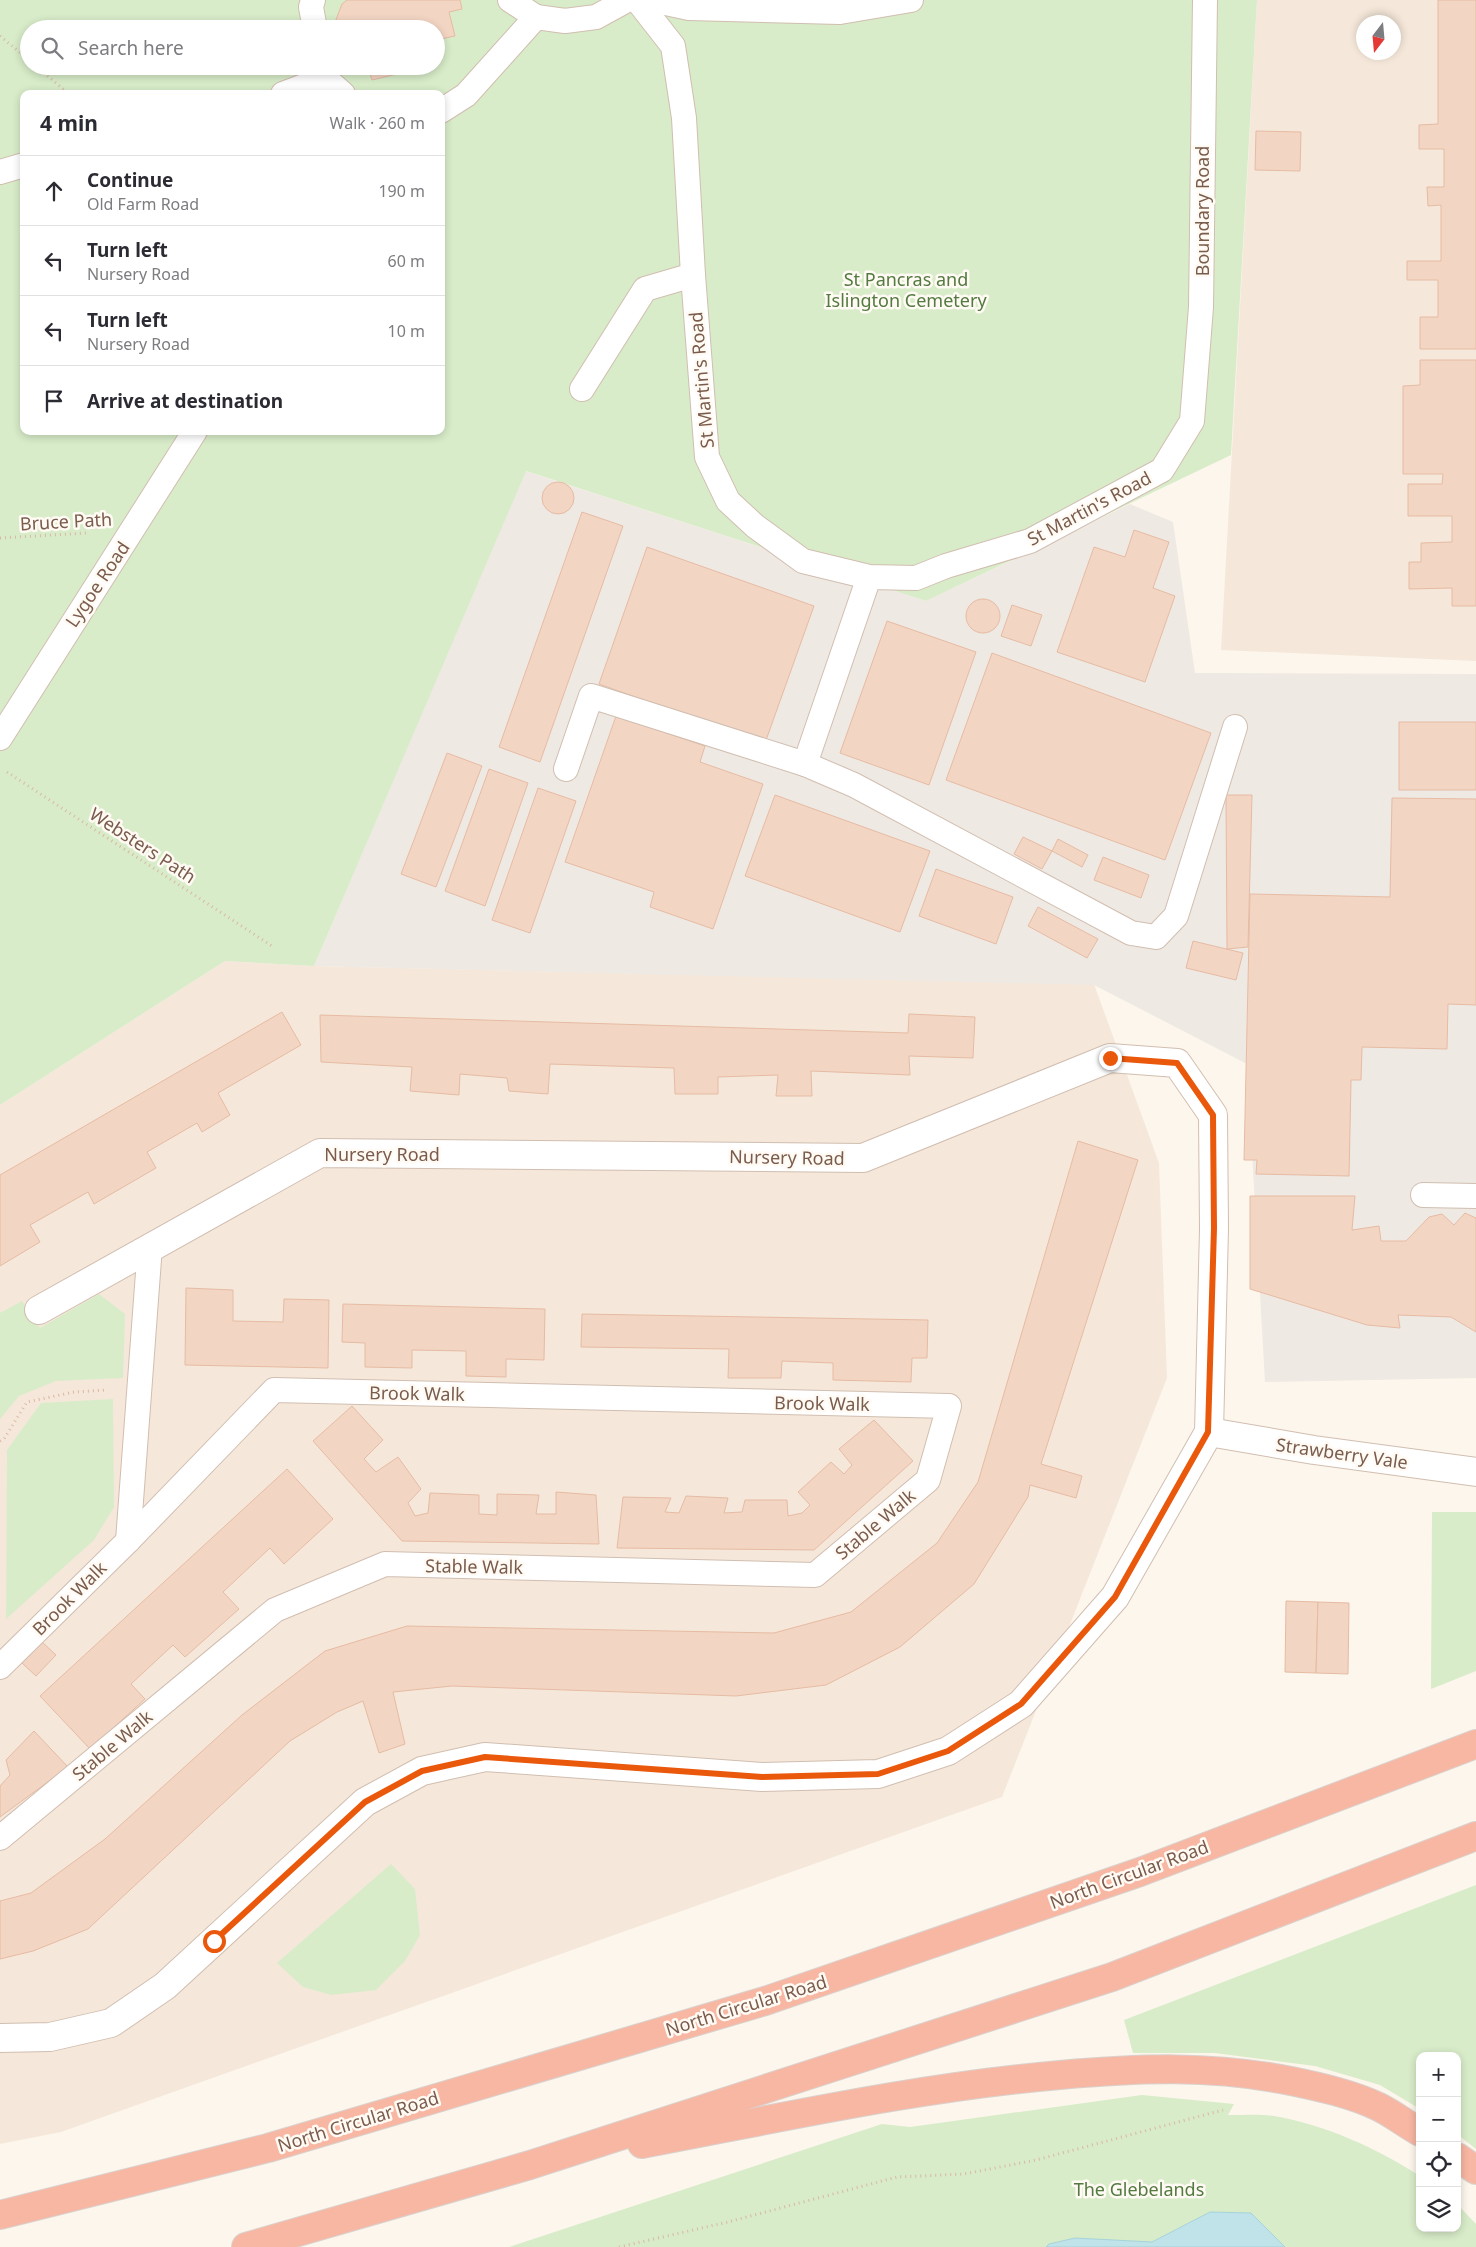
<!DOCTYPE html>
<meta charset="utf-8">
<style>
:root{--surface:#fff;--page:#f2f2f3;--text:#2b2b33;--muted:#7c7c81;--line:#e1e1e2}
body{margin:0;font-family:"Noto Sans",sans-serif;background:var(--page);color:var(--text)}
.controls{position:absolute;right:15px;bottom:15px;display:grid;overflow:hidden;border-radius:10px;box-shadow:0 2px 8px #0003}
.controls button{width:45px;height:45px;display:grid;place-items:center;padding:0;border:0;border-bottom:1px solid var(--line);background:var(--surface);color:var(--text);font:25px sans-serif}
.compass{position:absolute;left:1356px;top:15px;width:45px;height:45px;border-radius:50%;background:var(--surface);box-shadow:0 2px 8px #0003;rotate:196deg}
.stop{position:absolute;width:15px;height:15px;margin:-11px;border:4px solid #ea580c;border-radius:50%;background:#fff}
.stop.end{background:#ea580c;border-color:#fff;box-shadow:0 1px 5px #0008}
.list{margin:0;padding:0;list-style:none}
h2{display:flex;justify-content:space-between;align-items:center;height:65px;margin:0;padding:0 20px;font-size:21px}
h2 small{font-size:16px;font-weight:400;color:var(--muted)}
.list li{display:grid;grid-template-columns:32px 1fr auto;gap:15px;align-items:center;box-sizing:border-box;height:70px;padding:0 20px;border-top:1px solid var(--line)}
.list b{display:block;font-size:19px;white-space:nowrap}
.list p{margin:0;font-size:16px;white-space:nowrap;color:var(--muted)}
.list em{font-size:16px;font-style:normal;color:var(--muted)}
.icon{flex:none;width:28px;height:28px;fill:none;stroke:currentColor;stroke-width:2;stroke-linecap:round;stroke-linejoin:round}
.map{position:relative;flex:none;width:1476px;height:2247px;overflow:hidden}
.search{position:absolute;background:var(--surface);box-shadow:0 2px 8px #0003;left:20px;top:20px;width:425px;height:55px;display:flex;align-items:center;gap:12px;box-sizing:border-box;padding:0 18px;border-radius:28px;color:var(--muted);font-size:19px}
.panel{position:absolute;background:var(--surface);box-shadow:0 2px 8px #0003;left:20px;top:90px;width:425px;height:345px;border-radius:10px}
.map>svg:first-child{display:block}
.residential{fill:#f5e8da;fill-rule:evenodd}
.industrial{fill:#efe9e4}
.green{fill:#d8ecc9;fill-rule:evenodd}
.water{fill:#bfe3e8;stroke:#a5d3da}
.building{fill:#f3d5c3;stroke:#e6bba3}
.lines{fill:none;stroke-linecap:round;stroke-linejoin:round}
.lane-casing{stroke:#d1beb0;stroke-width:26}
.street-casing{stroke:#d1beb0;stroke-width:30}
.highway-casing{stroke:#dad1cd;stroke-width:30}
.path{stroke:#d9b8a5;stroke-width:3;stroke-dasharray:1 4;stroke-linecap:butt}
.lane{stroke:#fff;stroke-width:24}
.street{stroke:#fff;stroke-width:28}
.highway{stroke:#f7b7a3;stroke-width:28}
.route{stroke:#ea580c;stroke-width:6}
.labels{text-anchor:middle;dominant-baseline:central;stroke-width:5;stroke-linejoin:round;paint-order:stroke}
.street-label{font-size:18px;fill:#7a5c4d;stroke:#fffaf3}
.park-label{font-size:18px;fill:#537a41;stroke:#fffaf3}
</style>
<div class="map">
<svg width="1476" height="2247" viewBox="0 0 1476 2247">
<rect width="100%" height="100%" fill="#fdf6ec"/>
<g class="residential">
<path d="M1257,0H1476V661L1221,650ZM1364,22H1394V52H1364Z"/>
<path d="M225,961L314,966L1094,984L1159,1163L1167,1378L1002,1797L61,2132L0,2144V1105Z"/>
</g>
<path class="industrial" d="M525,471L926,601L1130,504L1173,522L1195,673L1476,674V1378L1265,1382L1247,1064L1094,985L314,966Z"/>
<g class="green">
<path d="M0,0H1257L1231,455L926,601L526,471L314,966L225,961L0,1105ZM29,29H436V66H29ZM24,94H441V431H24Z"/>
<path d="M99,1294L125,1314L123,1378L56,1381L19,1396L0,1419V1313L22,1301L40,1328Z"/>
<path d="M113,1399L114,1507L94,1540L6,1619L7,1450L41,1403Z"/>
<path d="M1432,1512H1476V1671L1431,1689Z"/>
<path d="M391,1864L415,1889L420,1935L405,1961L376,1990L331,1995L303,1987L277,1963Z"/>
<path d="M1476,1885V2149L1457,2134V2056H1420V2109L1380,2085L1315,2066L1215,2053H1133L1124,2020Z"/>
<path d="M1142,2095L1234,2104L1228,2115C1243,2115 1260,2114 1274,2116C1326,2125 1376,2148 1420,2176V2228H1457V2204L1476,2224V2247H1285L1251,2213L1210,2212L1152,2242L1075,2238L1049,2244L1046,2247H509L882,2124L910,2127Z"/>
</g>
<path class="water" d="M1210,2212L1251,2213L1285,2247H1046L1049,2244L1075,2238L1152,2242Z"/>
<g class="building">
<path d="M347,0H460L462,9L449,12L455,36L436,40V29H335L334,25L342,4Z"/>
<path d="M1438,0H1476V349H1420V317H1438V280H1407V261H1441V205L1428,206L1427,187H1444V149H1419V125L1438,124Z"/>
<path d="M368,66H430L372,80Z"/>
<path d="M1256,131L1301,132L1300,171L1255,170Z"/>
<path d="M1420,360H1476V606H1452V588L1409,589V562H1421V543L1452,542V516H1408V484H1442L1443,474H1403V386L1420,385Z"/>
<circle cx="558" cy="498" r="16"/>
<path d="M582,512L623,526L540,762L499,747Z"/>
<path d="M1134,530L1169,542L1153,588L1175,596L1145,682L1057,652L1094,547L1125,557Z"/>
<path d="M647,547L814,606L765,743L599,684Z"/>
<circle cx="983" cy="616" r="17"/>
<path d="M1012,605L1042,615L1031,646L1001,636Z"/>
<path d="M887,621L976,652L929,785L840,753Z"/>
<path d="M992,653L1211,733L1165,860L946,780Z"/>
<path d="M616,716L705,746L700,762L763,784L713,929L650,907L654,892L565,862Z"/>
<rect x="1399" y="722" width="77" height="68"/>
<path d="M447,753L482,766L436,887L401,874Z"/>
<path d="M489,769L528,783L485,906L445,891Z"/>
<path d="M538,788L576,801L530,933L492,920Z"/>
<path d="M775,795L930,851L900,932L745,876Z"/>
<path d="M1226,795H1252L1248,947L1227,949Z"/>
<path d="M1392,798L1476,799V1005L1448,1004L1447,1049L1362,1047L1361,1080H1351L1349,1176L1256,1174L1257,1160H1244L1250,894L1390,897Z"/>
<path d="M1023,837L1052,851L1042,869L1014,854Z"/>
<path d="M1058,839L1088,855L1082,867L1052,851Z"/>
<path d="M1103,857L1149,875L1141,898L1094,880Z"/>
<path d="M936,869L1013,897L996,944L919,916Z"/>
<path d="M1038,907L1098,939L1087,958L1028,926Z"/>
<path d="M1193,941L1243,953L1236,980L1186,968Z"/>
<path d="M282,1012L301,1045L218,1093L230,1115L202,1132L197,1123L147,1152L156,1168L94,1204L88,1192L30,1225L40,1242L0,1266V1175Z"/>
<path d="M909,1014L975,1017L973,1058L909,1056L910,1075L811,1071L812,1096H776L778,1075L718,1077V1094H675L674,1068L550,1064L548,1094L509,1091L507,1078L460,1074L459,1095L410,1091L412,1067L321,1062L320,1015L908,1033Z"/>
<path d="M1078,1141L1138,1160L1041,1464L1082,1476L1076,1498L1030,1485L1028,1497L974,1584L900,1647L826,1685L736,1696L452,1686L393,1692L405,1744L379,1753L363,1701L337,1712L290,1741L88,1929L33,1951L0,1959V1901L31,1893L105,1839L242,1715L325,1651L407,1626L774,1633L851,1612L937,1543L978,1482Z"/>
<path d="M1250,1196H1355L1352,1230L1379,1226L1381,1241H1406L1429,1217L1442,1214L1454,1225L1465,1213L1476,1218V1332L1451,1317L1398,1315L1400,1328L1367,1325L1250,1289Z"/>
<path d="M186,1288L233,1290V1321L283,1322L284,1299L329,1300L328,1368L185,1365Z"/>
<path d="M343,1304L545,1309L544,1360L506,1359V1377L466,1376V1351L412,1350V1368L365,1367V1343L342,1342Z"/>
<path d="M582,1314L928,1320L927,1358H912L911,1382L833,1380V1363L782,1361L781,1378H728L729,1349L581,1347Z"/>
<path d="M352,1406L383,1440L364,1459L376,1472L398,1457L421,1489L408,1503L415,1516L428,1513L430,1493L479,1495V1514L497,1515V1494L539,1495L536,1514H556V1492L596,1495L599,1544L402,1541L313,1441Z"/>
<path d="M874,1420L913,1461L814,1550L617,1548L623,1497L671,1498L665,1512L679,1513L686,1496L728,1498L724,1513L742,1512L745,1500H787L788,1516L802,1513L810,1505L798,1492L831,1462L844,1474L852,1465L839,1449Z"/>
<path d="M287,1469L333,1519L284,1564L270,1548L223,1592L239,1609L185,1657L173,1645L131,1684L145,1699L90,1749L40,1696Z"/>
<path d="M1286,1601L1318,1602L1316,1673L1285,1672Z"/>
<path d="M1318,1602L1349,1603L1348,1674L1316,1673Z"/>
<path d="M42,1642L56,1655L36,1676L22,1663Z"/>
<path d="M34,1731L68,1767L0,1817V1786L10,1775L6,1760Z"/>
</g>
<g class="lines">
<defs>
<g id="lane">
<path d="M313,0L311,7L315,29"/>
<path d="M510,0L536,17"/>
<path d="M637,0L673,46L684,118L693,275L707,457L728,501L755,526L803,561L869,577L916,578L946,566L1030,541L1162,470L1192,421L1201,307L1205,0"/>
<path d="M652,0L689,8L840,12L911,0"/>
<path d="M323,66L325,78L343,94"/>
<path d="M283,94L325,78"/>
<path d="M441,111L466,95L536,17L565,21L596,17L627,0"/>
<path d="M0,172L24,165"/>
<path d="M582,389L645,289L693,275"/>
<path d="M0,738L195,431"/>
<path d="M805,764L854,785L1131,933L1156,937L1176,916L1235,727"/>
<path d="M566,769L591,696L805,764L869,577"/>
<path d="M1423,1195L1476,1196"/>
<path d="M128,1541L150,1246"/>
<path d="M0,1667L128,1541L274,1390L949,1406L928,1480L815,1575L385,1564L275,1610L0,1838"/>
</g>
<g id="street">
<path d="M1209,1432L1314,1450L1476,1472"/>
<path d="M0,2038L50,2037L111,2023L165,1986L365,1802L422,1771L485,1757L762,1777L878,1774L948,1751L1021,1704L1115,1597L1209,1432L1214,1229L1213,1115L1177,1063L1110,1058L863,1158L320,1153L39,1310"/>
</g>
<g id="highway">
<path d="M642,2144C780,2118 919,2087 1060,2075C1140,2068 1211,2065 1291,2081C1320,2087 1352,2094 1379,2107C1393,2114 1406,2124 1420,2132"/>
<path d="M1457,2157L1476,2170"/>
<path d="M0,2215L268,2148L765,2001L1140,1872L1476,1744"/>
<path d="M246,2247L530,2165L1112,1977L1476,1836"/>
</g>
</defs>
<use href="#lane" class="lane-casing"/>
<use href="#street" class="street-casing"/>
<use href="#highway" class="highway-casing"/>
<g class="path">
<path d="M0,36L29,60"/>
<path d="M36,66L69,94"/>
<path d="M0,538L87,533"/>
<path d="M7,772L272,946"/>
<path d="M0,1441L4,1439L27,1402L74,1392L106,1390"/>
<path d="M619,2247L728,2222L897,2177L964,2174L1036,2160L1223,2110"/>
</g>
<use href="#lane" class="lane"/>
<use href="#street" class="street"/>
<use href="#highway" class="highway"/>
</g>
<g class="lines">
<path class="route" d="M214,1941L365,1802L422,1771L485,1757L762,1777L878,1774L948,1751L1021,1704L1115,1597L1208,1432L1214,1228L1213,1115L1177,1063L1110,1058"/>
</g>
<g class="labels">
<g class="street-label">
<text transform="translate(1202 211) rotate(-90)">Boundary Road</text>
<text transform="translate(701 380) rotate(-95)">St Martin's Road</text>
<text transform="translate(1089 508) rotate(-28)">St Martin's Road</text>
<text transform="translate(66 521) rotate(-3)">Bruce Path</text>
<text transform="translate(97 584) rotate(-56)">Lygoe Road</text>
<text transform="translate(143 845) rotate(33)">Websters Path</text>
<text x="382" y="1154">Nursery Road</text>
<text transform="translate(787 1157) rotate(1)">Nursery Road</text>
<text transform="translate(417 1393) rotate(1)">Brook Walk</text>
<text transform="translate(822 1403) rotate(1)">Brook Walk</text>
<text transform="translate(1342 1453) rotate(8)">Strawberry Vale</text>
<text transform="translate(875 1524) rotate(-40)">Stable Walk</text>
<text transform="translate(474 1566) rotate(1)">Stable Walk</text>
<text transform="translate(69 1598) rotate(-45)">Brook Walk</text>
<text transform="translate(112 1745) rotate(-40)">Stable Walk</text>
<text transform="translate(1129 1874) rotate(-20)">North Circular Road</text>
<text transform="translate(746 2005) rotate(-17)">North Circular Road</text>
<text transform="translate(358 2121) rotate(-17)">North Circular Road</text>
</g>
<g class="park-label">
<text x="906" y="279">St Pancras and<tspan x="906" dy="21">Islington Cemetery</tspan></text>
<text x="1139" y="2189">The Glebelands</text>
</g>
</g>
</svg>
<div class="controls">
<button>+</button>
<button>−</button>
<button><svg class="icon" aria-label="locate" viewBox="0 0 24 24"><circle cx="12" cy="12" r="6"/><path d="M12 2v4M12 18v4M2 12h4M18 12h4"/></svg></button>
<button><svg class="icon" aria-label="layers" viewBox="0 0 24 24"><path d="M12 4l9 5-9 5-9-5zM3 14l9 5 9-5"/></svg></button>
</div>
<svg class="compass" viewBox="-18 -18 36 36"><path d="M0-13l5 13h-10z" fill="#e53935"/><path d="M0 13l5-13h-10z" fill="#7c7c81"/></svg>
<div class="stop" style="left:214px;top:1941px"></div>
<div class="stop end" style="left:1110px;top:1058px"></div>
<div class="search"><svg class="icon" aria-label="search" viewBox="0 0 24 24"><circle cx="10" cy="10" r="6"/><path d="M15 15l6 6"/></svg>Search here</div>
<section class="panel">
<h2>4 min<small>Walk · 260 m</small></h2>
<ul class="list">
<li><svg class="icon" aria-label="ahead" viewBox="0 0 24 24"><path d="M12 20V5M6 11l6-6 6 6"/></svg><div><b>Continue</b><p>Old Farm Road</p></div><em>190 m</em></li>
<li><svg class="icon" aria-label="left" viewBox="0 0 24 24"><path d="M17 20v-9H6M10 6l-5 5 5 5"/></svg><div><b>Turn left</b><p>Nursery Road</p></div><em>60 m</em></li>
<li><svg class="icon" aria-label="left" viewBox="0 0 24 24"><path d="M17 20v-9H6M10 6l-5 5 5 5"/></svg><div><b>Turn left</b><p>Nursery Road</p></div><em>10 m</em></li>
<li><svg class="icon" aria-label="arrive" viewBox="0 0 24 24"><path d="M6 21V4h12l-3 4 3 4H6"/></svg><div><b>Arrive at destination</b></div></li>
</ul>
</section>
</div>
